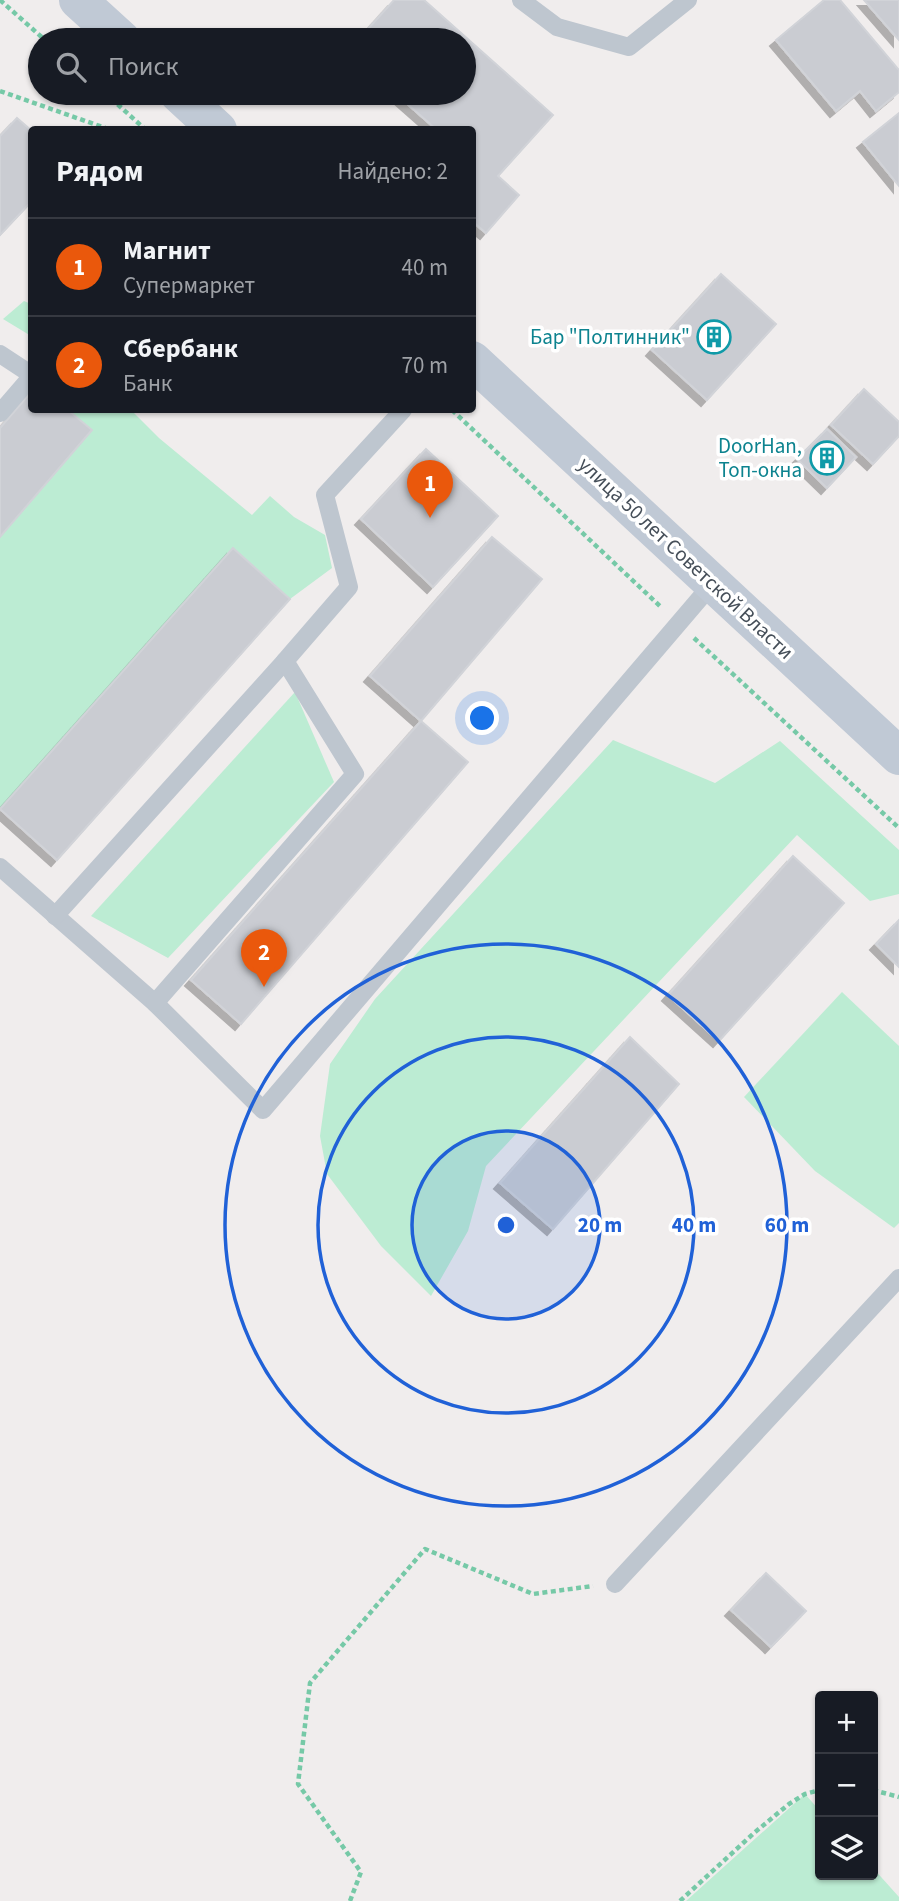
<!DOCTYPE html>
<html lang="ru">
<meta charset="utf-8">
<style>
:root{--surface:#171b24;--page:#20242c;--text:#f1f3f6;--muted:#9ea1a6;--line:#363941;--accent:#ea580c}
body{margin:0;font-family:"Source Sans 3",sans-serif;background:var(--page);color:var(--text)}
.controls{position:absolute;right:21px;bottom:21px;display:grid;overflow:hidden;border-radius:7px;box-shadow:0 2px 5px #0004}
.controls button{width:63px;height:63px;display:grid;place-items:center;padding:0;border:0;border-bottom:2px solid var(--line);background:var(--surface);color:var(--text);font:35px sans-serif}
.you{position:absolute;left:483px;top:719px;width:24px;height:24px;margin:-18px;border:5px solid #fff;border-radius:50%;background:#1a73e8;box-shadow:0 0 0 10px #1a73e833}
.badge{display:grid;place-items:center;width:46px;height:46px;border-radius:50%;background:var(--accent);color:#fff;font-size:23px;font-weight:700}
.pin{position:absolute;translate:-50% -58px;filter:drop-shadow(0 2px 4px #0008)}
.pin::after{content:'';position:absolute;top:37px;width:24px;height:21px;background:inherit;clip-path:polygon(0 0,100% 0,50% 100%)}
.list{margin:0;padding:0;list-style:none}
h2{display:flex;justify-content:space-between;align-items:center;height:91px;margin:0;padding:0 28px;font-size:30px}
h2 small{font-size:23px;font-weight:400;color:var(--muted)}
.list li{display:grid;grid-template-columns:46px 1fr auto;gap:21px;align-items:center;box-sizing:border-box;height:98px;padding:0 28px;border-top:2px solid var(--line)}
.list b{display:block;font-size:26px;white-space:nowrap}
.list p{margin:0;font-size:23px;white-space:nowrap;color:var(--muted)}
.list em{font-size:23px;font-style:normal;color:var(--muted)}
.icon{flex:none;width:38px;height:38px;fill:none;stroke:currentColor;stroke-width:2;stroke-linecap:round;stroke-linejoin:round}
.map{position:relative;flex:none;width:899px;height:1901px;overflow:hidden}
.search{position:absolute;background:var(--surface);box-shadow:0 2px 5px #0004;left:28px;top:28px;width:448px;height:77px;display:flex;align-items:center;gap:18px;box-sizing:border-box;padding:0 24px;border-radius:38px;color:var(--muted);font-size:26px}
.panel{position:absolute;background:var(--surface);box-shadow:0 2px 5px #0004;left:28px;top:126px;width:448px;height:287px;border-radius:7px}
.map>svg:first-child{display:block}
.green{fill:#bcecd3}
.building{fill:#caccd2;stroke:#d1d3d8;stroke-width:2;filter:url(#shadow)}
.lines{fill:none;stroke-linecap:round;stroke-linejoin:round}
.path{stroke:#76c9a7;stroke-width:4.5;stroke-dasharray:5 3.5;stroke-linecap:butt}
.lane{stroke:#bec6cf;stroke-width:18}
.secondary{stroke:#c0c9d5;stroke-width:38}
.ring{fill:none;stroke:#2061d7;stroke-width:3.5}
.labels{text-anchor:middle;dominant-baseline:central;stroke-width:7;stroke-linejoin:round;paint-order:stroke}
.culture-label{font-size:21px;fill:#0d838f;stroke:#fff;text-anchor:end}
.street-label{font-size:21px;fill:#464f59;stroke:#fff}
.centre{fill:#2061d7;stroke:#fff;stroke-width:3.5}
.ring-label{font-size:21px;text-anchor:middle;font-weight:bold;fill:#2061d7;stroke:#fff;stroke-width:7;stroke-linejoin:round;paint-order:stroke}
</style>
<div class="map">
<svg width="899" height="1901" viewBox="0 0 899 1901">
<defs>
<filter id="shadow"><feDropShadow dx="-6" dy="6" stdDeviation="0" flood-color="#0004"/></filter>
</defs>
<rect width="100%" height="100%" fill="#f0eded"/>
<g class="green">
<path d="M24,301L31,304V336L3,319Z"/>
<path d="M68,410H131L159,438L252,515L270,496L294,517L325,535L332,568L290,599L233,548L0,809V537L91,430Z"/>
<path d="M295,692L334,782L168,958L91,916Z"/>
<path d="M613,740L715,783L780,741L899,850V894L870,901L797,835L486,1166L468,1231L431,1296L381,1246L327,1174L320,1136L330,1064L375,999Z"/>
<path d="M842,992L899,1046V1223L894,1228L815,1171L744,1097Z"/>
<path d="M805,1794L820,1811V1875H873V1868L899,1897V1901H686Z"/>
</g>
<g class="building">
<path d="M394,0H424L553,115L498,176L519,195L486,233L472,221V130H437L395,93H464V40H358Z"/>
<path d="M824,0H840L899,70V92L876,111L860,91L836,111L776,40Z"/>
<path d="M864,0H899V40Z"/>
<path d="M899,113V186L863,142Z"/>
<path d="M17,118L32,131V201L0,235V136Z"/>
<path d="M721,274L776,324L707,400L652,350Z"/>
<path d="M864,389L899,422V436L873,464L831,425Z"/>
<path d="M32,391V410H68L92,430L0,537V428Z"/>
<path d="M827,429L856,457L827,488L797,459Z"/>
<path d="M426,449L498,516L433,587L361,519Z"/>
<path d="M492,537L542,579L421,721L370,676Z"/>
<path d="M233,548L290,599L57,860L0,809Z"/>
<path d="M421,721L468,762L241,1024L191,980Z"/>
<path d="M793,856L844,903L719,1041L668,995Z"/>
<path d="M899,920V967L876,944Z"/>
<path d="M630,1037L679,1084L553,1229L500,1183Z"/>
<path d="M766,1573L806,1611L771,1647L731,1610Z"/>
</g>
<g class="lines">
<g class="path">
<path d="M0,0L45,40"/>
<path d="M0,91L111,130"/>
<path d="M105,93L146,130"/>
<path d="M452,410L662,608"/>
<path d="M694,638L899,828"/>
<path d="M873,1790L899,1797"/>
<path d="M350,1901L361,1872L298,1784L310,1683L425,1549L533,1594L593,1586"/>
<path d="M680,1901L754,1833L789,1804L805,1794L820,1790"/>
</g>
<g class="lane">
<path d="M521,0L557,27L629,47L688,0"/>
<path d="M0,354L32,375"/>
<path d="M0,413L32,376"/>
<path d="M0,867L155,1003L263,1110L713,583"/>
<path d="M55,916L285,661"/>
<path d="M155,1003L355,774L285,661L349,587L325,495L403,410"/>
<path d="M615,1584L899,1278"/>
</g>
<g class="secondary">
<path d="M78,0L122,40"/>
<path d="M178,93L218,130"/>
<path d="M472,360L899,756"/>
</g>
</g>
<circle cx="506" cy="1225" r="94" fill="#2061d7" fill-opacity=".12"/>
<g class="ring">
<circle cx="506" cy="1225" r="94"/>
<circle cx="506" cy="1225" r="188"/>
<circle cx="506" cy="1225" r="281"/>
</g>
<defs>
<symbol id="building-ring" viewBox="-11 -11 22 22"><circle r="9.5" fill="#fff" stroke="#0f9aa8" stroke-width="1.5"/><path d="M-4-6H4V6H1V3H-1V6H-4ZM-2.5-4.3h1.7v1.8h-1.7ZM.8-4.3h1.7v1.8H.8ZM-2.5-1h1.7V.8h-1.7ZM.8-1h1.7V.8H.8Z" fill="#0f9aa8"/></symbol>
</defs>
<g fill-rule="evenodd">
<use href="#building-ring" x="695" y="318" width="38" height="38"/>
<use href="#building-ring" x="808" y="439" width="38" height="38"/>
</g>
<g class="labels">
<g class="culture-label">
<text x="690" y="337">Бар "Полтинник"</text>
<text x="802" y="446">DoorHan,<tspan x="802" dy="24">Топ-окна</tspan></text>
</g>
<g class="street-label">
<text transform="translate(686 558) rotate(43)">улица 50 лет Советской Власти</text>
</g>
</g>
<circle cx="506" cy="1225" r="10" class="centre"/>
<g class="ring-label">
<text x="600" y="1232">20 m</text>
<text x="694" y="1232">40 m</text>
<text x="787" y="1232">60 m</text>
</g>
</svg>
<div class="controls">
<button>+</button>
<button>−</button>
<button><svg class="icon" aria-label="layers" viewBox="0 0 24 24"><path d="M12 4l9 5-9 5-9-5zM3 14l9 5 9-5"/></svg></button>
</div>
<div class="you"></div>
<div class="pin badge" style="left:430px;top:518px">1</div>
<div class="pin badge" style="left:264px;top:987px">2</div>
<div class="search"><svg class="icon" aria-label="search" viewBox="0 0 24 24"><circle cx="10" cy="10" r="6"/><path d="M15 15l6 6"/></svg>Поиск</div>
<section class="panel">
<h2>Рядом<small>Найдено: 2</small></h2>
<ul class="list">
<li><span class="badge">1</span><div><b>Магнит</b><p>Супермаркет</p></div><em>40 m</em></li>
<li><span class="badge">2</span><div><b>Сбербанк</b><p>Банк</p></div><em>70 m</em></li>
</ul>
</section>
</div>
